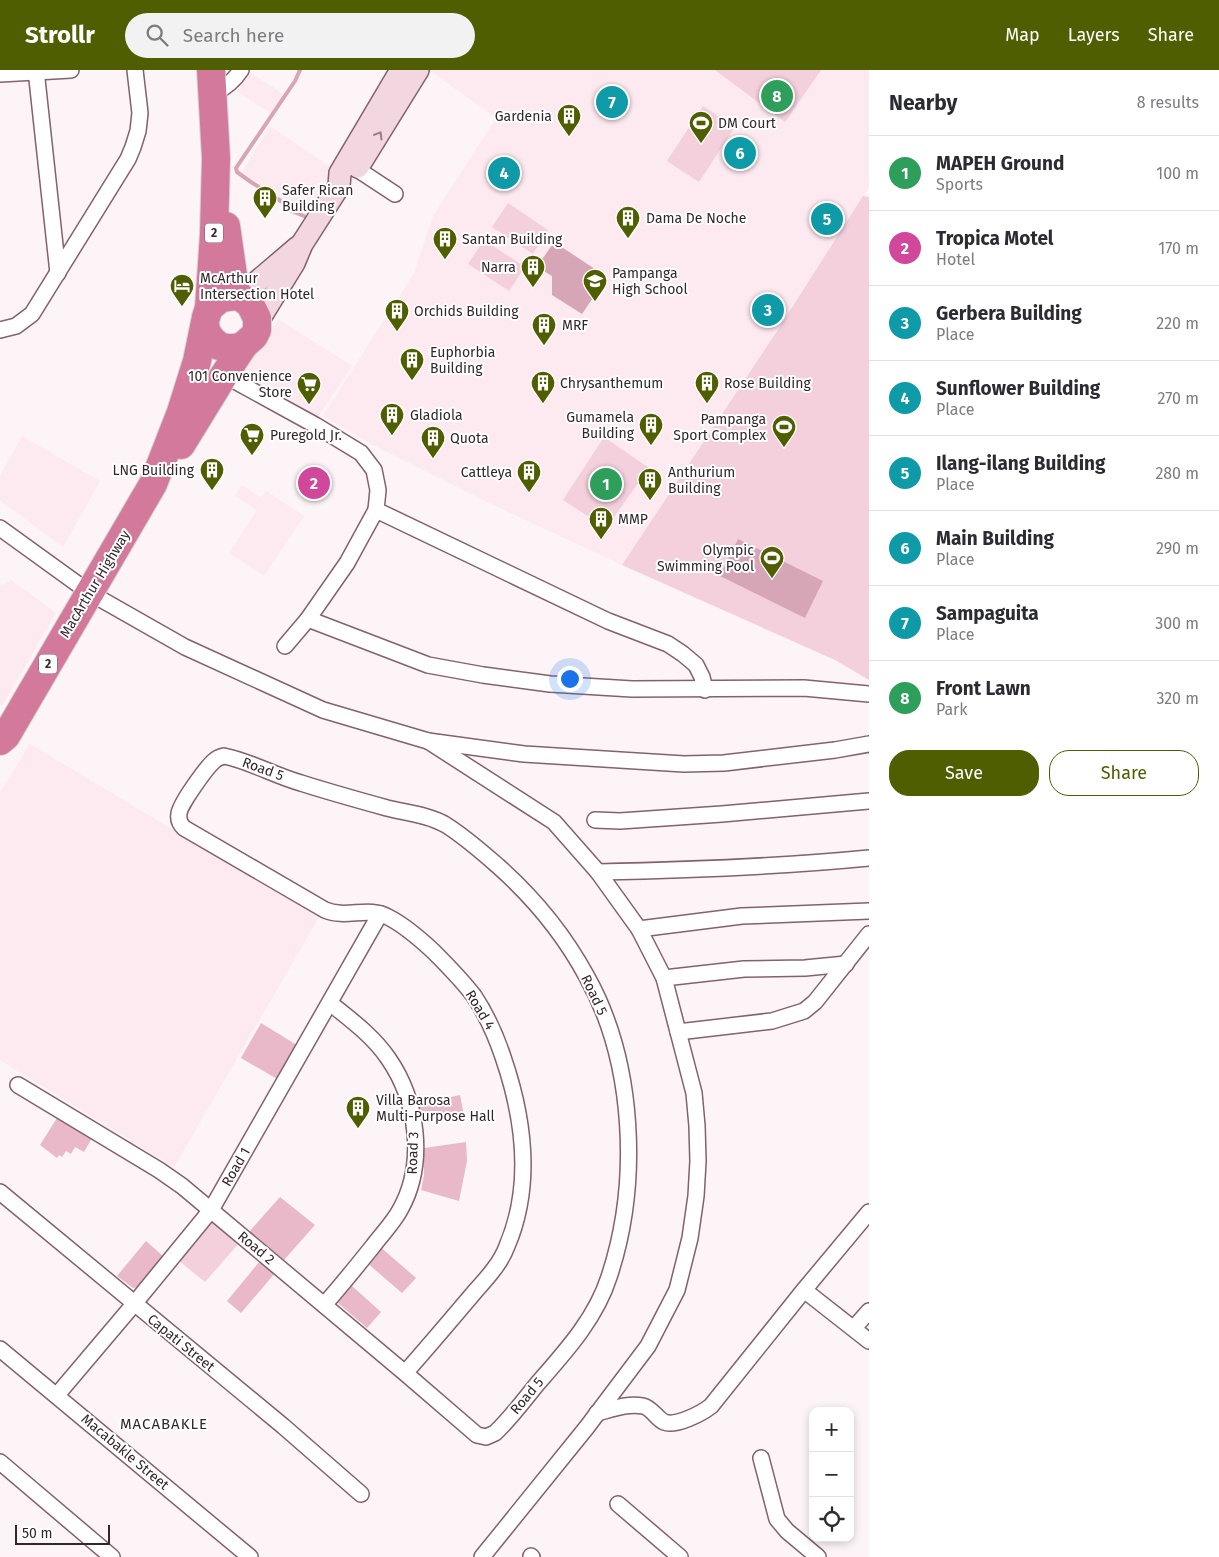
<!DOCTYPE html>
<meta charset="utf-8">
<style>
:root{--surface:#fff;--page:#f2f2f3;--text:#2b2b33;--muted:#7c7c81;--line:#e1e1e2;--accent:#4f5e00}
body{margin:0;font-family:"Fira Sans",sans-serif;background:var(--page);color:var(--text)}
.controls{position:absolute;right:15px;bottom:15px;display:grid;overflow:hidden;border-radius:10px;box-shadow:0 2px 8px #0003}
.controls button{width:45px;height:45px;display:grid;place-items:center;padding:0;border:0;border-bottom:1px solid var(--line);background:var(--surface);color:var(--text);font:25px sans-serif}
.scale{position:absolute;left:15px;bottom:12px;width:95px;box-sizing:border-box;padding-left:5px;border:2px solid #34262b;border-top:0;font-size:14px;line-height:18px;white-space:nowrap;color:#34262b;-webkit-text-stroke:4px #fff;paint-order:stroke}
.you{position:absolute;left:569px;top:608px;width:18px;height:18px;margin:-12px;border:4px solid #fff;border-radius:50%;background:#1a73e8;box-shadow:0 0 0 8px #1a73e833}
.badge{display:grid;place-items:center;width:32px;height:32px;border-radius:50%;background:var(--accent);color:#fff;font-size:16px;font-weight:700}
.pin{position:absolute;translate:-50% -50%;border:2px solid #fff;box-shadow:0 1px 5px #0006}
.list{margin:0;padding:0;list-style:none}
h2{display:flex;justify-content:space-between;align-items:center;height:65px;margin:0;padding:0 20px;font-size:21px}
h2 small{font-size:16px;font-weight:400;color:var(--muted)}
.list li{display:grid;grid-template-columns:32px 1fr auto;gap:15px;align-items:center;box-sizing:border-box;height:75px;padding:0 20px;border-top:1px solid var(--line)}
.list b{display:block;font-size:19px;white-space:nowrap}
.list p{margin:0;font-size:16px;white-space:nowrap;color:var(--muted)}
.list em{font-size:16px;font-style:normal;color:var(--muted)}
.actions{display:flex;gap:10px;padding:15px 20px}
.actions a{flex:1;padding:11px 0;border:1px solid var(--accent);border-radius:20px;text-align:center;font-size:18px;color:var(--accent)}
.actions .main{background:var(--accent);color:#fff}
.icon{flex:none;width:28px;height:28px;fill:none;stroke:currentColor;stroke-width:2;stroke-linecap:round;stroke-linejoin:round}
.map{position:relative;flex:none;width:869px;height:1487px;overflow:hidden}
header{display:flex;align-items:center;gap:30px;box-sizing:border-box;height:70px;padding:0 25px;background:var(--accent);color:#fff}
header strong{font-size:24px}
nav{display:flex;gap:28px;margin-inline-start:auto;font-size:18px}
.search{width:350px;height:45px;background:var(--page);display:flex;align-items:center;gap:12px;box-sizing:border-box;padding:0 18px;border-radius:28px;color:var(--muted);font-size:19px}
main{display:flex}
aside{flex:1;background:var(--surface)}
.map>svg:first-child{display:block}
.built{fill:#fde9f0}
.green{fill:#f3d0dc}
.forest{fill:#e9b8c9}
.water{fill:#d6a6b7}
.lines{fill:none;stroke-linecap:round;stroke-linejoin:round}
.stream{stroke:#d6a6b7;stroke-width:4}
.street-casing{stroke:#83616d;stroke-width:18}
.secondary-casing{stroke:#83616d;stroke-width:24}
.highway-casing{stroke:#d6d4d5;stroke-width:30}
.street{stroke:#fff;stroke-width:15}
.secondary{stroke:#f2d7e1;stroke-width:21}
.highway{stroke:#d3799c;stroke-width:28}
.oneway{stroke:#937e86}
.labels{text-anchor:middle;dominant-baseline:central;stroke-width:4;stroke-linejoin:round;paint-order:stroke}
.shield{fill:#fff;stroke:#71676b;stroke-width:1}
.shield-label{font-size:12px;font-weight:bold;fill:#34262b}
.poi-label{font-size:14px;fill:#34262b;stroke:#fff;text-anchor:start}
.street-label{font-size:14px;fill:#34262b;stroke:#fff}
.neighbourhood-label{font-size:15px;letter-spacing:1px;fill:#34262b;stroke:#fff}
</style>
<header>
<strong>Strollr</strong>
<div class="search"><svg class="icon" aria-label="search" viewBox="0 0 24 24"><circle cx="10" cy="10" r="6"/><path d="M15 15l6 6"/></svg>Search here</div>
<nav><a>Map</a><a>Layers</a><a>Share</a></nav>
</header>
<main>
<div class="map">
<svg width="869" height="1487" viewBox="0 0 869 1487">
<rect width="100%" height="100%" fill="#fcf4f7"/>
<g class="built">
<path d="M429,0H869V117L777,261L622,495L481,429L381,379L323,346L414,203L433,146L496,48Z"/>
<path d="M249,2L285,25L273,44L237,22Z"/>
<path d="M270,56L338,102L308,146L242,102Z"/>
<path d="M278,249L352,296L316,350L243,304Z"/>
<path d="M22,366L100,411L63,477L0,430V406Z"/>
<path d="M242,415L261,428L266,421L304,446L264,506L229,483L257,440L235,426Z"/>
<path d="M11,510L56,543L2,636L0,634V516Z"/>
<path d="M30,674L319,847L174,1097L0,990V722Z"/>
</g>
<g class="green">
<path d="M715,0H821L785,52Z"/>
<path d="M703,36L735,57L699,112L667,91Z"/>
<path d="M863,126L869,127V610L835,590L622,495L777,261Z"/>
<path d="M508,133L548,160L533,184L492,157Z"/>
<path d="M484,170L525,197L509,221L468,194Z"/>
<path d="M604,367L649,398L606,458L563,430Z"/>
<path d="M213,1149L240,1172L205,1212L178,1190Z"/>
</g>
<g class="forest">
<path d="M261,953L300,977L279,1010L241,988Z"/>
<path d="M460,1025L464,1045L423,1051L419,1034Z"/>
<path d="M57,1048L92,1068L84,1082L75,1077L71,1084L66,1081L62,1087L59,1085L57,1088L40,1075Z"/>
<path d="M466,1072L467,1091L459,1131L421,1120L424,1105V1078Z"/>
<path d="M280,1127L315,1155L284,1190L249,1162Z"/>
<path d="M146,1171L164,1187L140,1217L133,1218L117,1206Z"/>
<path d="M379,1176L416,1208L402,1223L366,1192Z"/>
<path d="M260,1191L275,1203L241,1243L227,1231Z"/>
<path d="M352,1216L381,1242L367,1258L338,1233Z"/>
</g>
<g class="water">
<path d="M554,172L607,207L582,244L552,225V206L537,197Z"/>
<path d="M738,469L823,511L805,548L720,506Z"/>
</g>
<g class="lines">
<path class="stream" d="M300,0L295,11L236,98L237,102L251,112L284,133L292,141L304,146"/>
<defs>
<g id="street">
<path d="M36,0L58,203"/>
<path d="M0,4L71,0"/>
<path d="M213,24C225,18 234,11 241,0"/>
<path d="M357,99L395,124"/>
<path d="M0,260L16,256L32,244L128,89L133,77L138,61L140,43L135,0"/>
<path d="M224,305L315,355L361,383L374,400L378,420L376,440L608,551L668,574L683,584L696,595L702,607L705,620"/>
<path d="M376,440L347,493L308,549L428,595L483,605L550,614L632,619L804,618L869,624"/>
<path d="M0,458L90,523L185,577L323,640L428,671L524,684L684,694L724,693L835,680L869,674"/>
<path d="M285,576L308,549"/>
<path d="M428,671L554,752L598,802L639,859L664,908L694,1023L697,1056L698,1091L696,1126L690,1168L677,1220L648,1276L587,1357L482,1487"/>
<path d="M595,750L620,751L722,744L869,731"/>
<path d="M598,802C689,800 779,797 869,788"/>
<path d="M639,859L742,846L869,841"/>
<path d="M664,908L744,899L805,898L846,894"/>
<path d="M678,962L772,951L804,941L815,932L869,864"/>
<path d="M18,1015L159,1100L182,1116L405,1303L477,1365L486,1367L495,1363C511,1348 524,1330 538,1313C566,1281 596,1248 609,1207C640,1114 635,993 587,907C565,866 534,828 498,796C482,782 465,767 446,755C429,745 407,743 387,738C358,730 329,722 301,713C275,706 250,691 224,686C220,687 217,688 214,691C207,697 179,735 179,744C178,749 180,754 184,758L325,840C346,849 369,836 388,847C404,855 419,868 433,881C447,895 462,910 474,926C486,944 496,966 503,987C524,1048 533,1115 507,1176C500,1195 485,1210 472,1225C450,1251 428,1277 405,1303"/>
<path d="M0,1122L283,1356L361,1424"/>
<path d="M804,1220L869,1271"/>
<path d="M324,1235C341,1216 357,1196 373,1176C382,1164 393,1153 400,1140C426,1094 418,1031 388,988C373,966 351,950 330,933"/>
<path d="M854,1258L869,1241"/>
<path d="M0,1279L250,1487"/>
<path d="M57,1325L134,1234L211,1140L380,844"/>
<path d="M597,1343C612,1339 628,1333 643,1336C652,1338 656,1348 664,1352C676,1357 702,1343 711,1336L804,1220L869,1142"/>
<path d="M761,1388L777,1449L787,1461L818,1487"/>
<path d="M0,1392L112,1487"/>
<path d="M618,1434L680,1487"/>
<path d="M531,1486L532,1487"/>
</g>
<g id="secondary">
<path d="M358,97L418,0"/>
<path d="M242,228L258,211L298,177"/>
<path d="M257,253L294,193L302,174L339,116L340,103L401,0"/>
</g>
<g id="highway">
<path d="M226,156L236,226"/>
<path d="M209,238L214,164L216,88L211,0"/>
<path d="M181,375L224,305L244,275"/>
<path d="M0,671L6,666L153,414L181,342L197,291L206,247L209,238L221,228L236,226L242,228L250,234L257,248V260L254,266L244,275L236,278H227L219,276L212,270L207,263L205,255"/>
</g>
</defs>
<use href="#street" class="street-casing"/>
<use href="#secondary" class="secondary-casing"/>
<use href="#highway" class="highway-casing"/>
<use href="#street" class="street"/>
<use href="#secondary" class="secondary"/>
<use href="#highway" class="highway"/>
</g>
<defs><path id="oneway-chevron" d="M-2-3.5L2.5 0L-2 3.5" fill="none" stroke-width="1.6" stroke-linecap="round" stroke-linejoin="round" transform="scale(1.25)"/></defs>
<use class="oneway" href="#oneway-chevron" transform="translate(379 65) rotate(-59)"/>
<defs>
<symbol id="building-pin" viewBox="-11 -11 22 30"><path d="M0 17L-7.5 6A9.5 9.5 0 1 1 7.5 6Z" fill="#4f5e00" stroke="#fff"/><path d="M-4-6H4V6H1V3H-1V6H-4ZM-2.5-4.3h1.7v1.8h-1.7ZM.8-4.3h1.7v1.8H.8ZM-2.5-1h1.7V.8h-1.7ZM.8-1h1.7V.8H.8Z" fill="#fff"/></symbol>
<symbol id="stadium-pin" viewBox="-11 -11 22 30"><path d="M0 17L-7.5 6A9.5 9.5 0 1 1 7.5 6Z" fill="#4f5e00" stroke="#fff"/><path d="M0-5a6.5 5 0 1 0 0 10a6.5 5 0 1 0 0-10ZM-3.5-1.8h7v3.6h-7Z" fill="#fff"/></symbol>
<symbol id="school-pin" viewBox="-11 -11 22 30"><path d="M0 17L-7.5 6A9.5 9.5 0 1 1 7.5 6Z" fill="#4f5e00" stroke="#fff"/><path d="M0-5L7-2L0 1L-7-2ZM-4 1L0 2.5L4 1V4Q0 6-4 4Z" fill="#fff"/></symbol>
<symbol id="hotel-pin" viewBox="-11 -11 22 30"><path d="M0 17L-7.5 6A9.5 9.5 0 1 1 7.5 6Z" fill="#4f5e00" stroke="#fff"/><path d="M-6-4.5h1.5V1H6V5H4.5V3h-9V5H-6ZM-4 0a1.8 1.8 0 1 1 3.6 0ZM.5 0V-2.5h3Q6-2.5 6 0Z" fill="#fff"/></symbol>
<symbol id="supermarket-pin" viewBox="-11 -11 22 30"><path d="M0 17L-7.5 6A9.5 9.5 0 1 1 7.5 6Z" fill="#4f5e00" stroke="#fff"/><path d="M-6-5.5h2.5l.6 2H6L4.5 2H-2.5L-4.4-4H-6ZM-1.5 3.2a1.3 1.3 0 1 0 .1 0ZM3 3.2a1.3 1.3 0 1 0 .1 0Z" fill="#fff"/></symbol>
</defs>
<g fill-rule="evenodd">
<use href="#building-pin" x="555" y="32" width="28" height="38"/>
<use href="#stadium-pin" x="687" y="39" width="28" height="38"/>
<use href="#building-pin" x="251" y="114" width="28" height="38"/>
<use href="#building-pin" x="614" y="134" width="28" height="38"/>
<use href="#building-pin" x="431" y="155" width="28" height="38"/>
<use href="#building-pin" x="519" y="183" width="28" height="38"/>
<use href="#school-pin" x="581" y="197" width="28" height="38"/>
<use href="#hotel-pin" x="168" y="202" width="28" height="38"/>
<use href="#building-pin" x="383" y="227" width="28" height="38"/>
<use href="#building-pin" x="530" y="241" width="28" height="38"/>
<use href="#building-pin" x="398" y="276" width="28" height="38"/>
<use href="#building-pin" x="529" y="299" width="28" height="38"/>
<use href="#building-pin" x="693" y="299" width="28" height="38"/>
<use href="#supermarket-pin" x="295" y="300" width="28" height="38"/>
<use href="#building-pin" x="378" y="331" width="28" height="38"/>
<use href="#building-pin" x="637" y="341" width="28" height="38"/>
<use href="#stadium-pin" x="770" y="343" width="28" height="38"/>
<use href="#supermarket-pin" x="238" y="351" width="28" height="38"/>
<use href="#building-pin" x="419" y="354" width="28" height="38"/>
<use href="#building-pin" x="198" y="386" width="28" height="38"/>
<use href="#building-pin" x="515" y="388" width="28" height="38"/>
<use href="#building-pin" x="636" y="396" width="28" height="38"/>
<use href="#building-pin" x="587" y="435" width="28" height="38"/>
<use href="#stadium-pin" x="758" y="474" width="28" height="38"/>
<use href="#building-pin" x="344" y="1024" width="28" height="38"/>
</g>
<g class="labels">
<g class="shield">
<rect x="205" y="153.5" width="18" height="19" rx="4"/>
<rect x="39" y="584.5" width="18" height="19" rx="4"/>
</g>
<g class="shield-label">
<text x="214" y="163">2</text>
<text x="48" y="594">2</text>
</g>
<g class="poi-label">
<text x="552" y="46" text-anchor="end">Gardenia</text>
<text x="718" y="53">DM Court</text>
<text x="282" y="120">Safer Rican<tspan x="282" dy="16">Building</tspan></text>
<text x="646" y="148">Dama De Noche</text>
<text x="462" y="169">Santan Building</text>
<text x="516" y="197" text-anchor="end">Narra</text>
<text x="612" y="203">Pampanga<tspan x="612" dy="16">High School</tspan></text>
<text x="200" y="208">McArthur<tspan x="200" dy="16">Intersection Hotel</tspan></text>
<text x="414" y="241">Orchids Building</text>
<text x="562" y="255">MRF</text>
<text x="430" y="282">Euphorbia<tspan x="430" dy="16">Building</tspan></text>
<text x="292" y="306" text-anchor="end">101 Convenience<tspan x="292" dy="16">Store</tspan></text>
<text x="560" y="313">Chrysanthemum</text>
<text x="724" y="313">Rose Building</text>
<text x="410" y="345">Gladiola</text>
<text x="634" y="347" text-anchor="end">Gumamela<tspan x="634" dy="16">Building</tspan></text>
<text x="766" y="349" text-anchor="end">Pampanga<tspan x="766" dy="16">Sport Complex</tspan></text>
<text x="270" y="365">Puregold Jr.</text>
<text x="450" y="368">Quota</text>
<text x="194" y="400" text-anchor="end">LNG Building</text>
<text x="512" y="402" text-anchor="end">Cattleya</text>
<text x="668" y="402">Anthurium<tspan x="668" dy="16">Building</tspan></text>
<text x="618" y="449">MMP</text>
<text x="754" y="480" text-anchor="end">Olympic<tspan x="754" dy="16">Swimming Pool</tspan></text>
<text x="376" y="1030">Villa Barosa<tspan x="376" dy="16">Multi-Purpose Hall</tspan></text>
</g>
<g class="street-label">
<text transform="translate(95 514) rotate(-59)">MacArthur Highway</text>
<text transform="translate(263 699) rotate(20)">Road 5</text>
<text transform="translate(594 925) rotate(65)">Road 5</text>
<text transform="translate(480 940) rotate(59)">Road 4</text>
<text transform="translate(413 1083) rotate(-88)">Road 3</text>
<text transform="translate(236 1097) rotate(-60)">Road 1</text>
<text transform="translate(256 1178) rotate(40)">Road 2</text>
<text transform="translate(181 1273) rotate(39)">Capati Street</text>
<text transform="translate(527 1326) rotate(-50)">Road 5</text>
<text transform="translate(125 1382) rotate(40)">Macabakle Street</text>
</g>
<g class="neighbourhood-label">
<text x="164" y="1354">MACABAKLE</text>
</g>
</g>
</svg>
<div class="controls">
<button>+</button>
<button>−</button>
<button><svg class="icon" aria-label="locate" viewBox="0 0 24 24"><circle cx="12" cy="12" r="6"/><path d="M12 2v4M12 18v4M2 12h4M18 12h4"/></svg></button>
</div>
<div class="scale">50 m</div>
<div class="you"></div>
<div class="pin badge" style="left:606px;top:414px;background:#2e9e5b">1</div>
<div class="pin badge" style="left:314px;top:413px;background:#d1479c">2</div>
<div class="pin badge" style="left:768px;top:240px;background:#0f9aa8">3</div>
<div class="pin badge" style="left:504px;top:103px;background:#0f9aa8">4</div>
<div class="pin badge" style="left:827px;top:149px;background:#0f9aa8">5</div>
<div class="pin badge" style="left:740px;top:83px;background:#0f9aa8">6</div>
<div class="pin badge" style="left:612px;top:32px;background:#0f9aa8">7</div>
<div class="pin badge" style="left:777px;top:26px;background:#2e9e5b">8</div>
</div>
<aside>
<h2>Nearby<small>8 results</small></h2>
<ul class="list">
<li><span class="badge" style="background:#2e9e5b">1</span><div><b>MAPEH Ground</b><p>Sports</p></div><em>100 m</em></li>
<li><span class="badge" style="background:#d1479c">2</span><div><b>Tropica Motel</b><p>Hotel</p></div><em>170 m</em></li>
<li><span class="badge" style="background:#0f9aa8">3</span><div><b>Gerbera Building</b><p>Place</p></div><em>220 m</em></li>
<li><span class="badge" style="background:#0f9aa8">4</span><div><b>Sunflower Building</b><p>Place</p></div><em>270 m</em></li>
<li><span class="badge" style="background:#0f9aa8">5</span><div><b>Ilang-ilang Building</b><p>Place</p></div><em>280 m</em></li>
<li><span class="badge" style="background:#0f9aa8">6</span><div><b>Main Building</b><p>Place</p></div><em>290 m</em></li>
<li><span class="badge" style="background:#0f9aa8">7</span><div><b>Sampaguita</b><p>Place</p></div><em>300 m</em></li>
<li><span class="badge" style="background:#2e9e5b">8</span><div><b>Front Lawn</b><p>Park</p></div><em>320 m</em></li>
</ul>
<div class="actions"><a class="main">Save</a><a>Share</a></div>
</aside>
</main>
